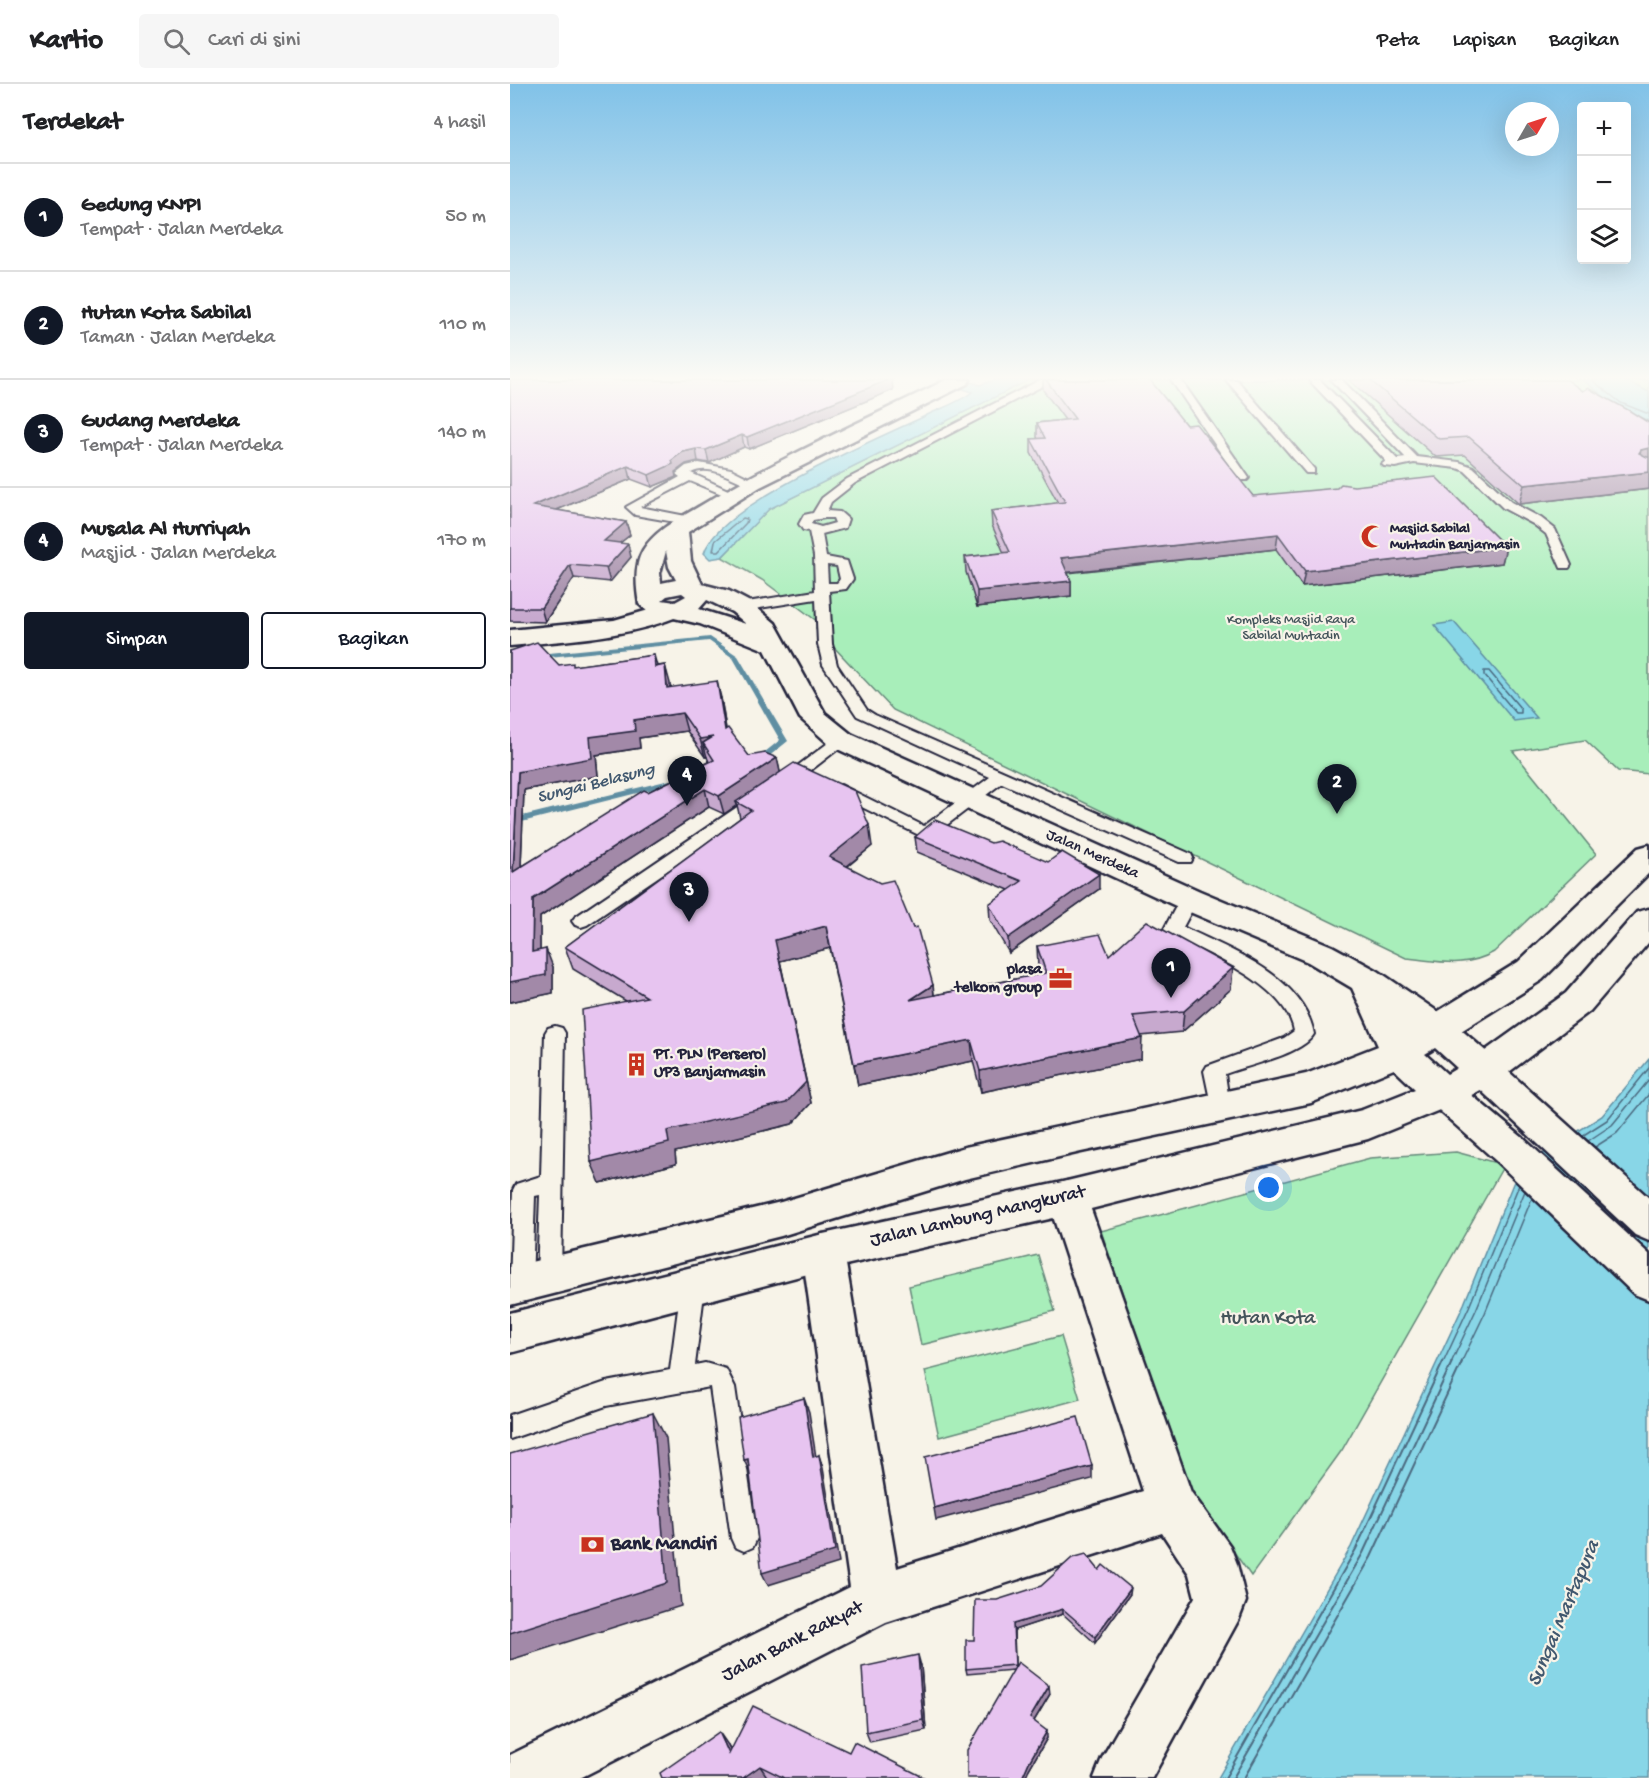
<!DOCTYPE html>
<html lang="id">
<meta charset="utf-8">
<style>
:root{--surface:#fff;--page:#f6f6f6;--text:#202124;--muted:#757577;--line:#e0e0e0;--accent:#111827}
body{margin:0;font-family:"Gochi Hand",sans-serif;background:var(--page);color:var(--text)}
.controls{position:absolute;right:18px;top:18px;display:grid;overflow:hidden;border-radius:6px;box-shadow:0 6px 24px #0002}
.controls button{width:54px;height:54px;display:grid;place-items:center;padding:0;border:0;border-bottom:2px solid var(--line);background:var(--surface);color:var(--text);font:30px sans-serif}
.compass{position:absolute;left:995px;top:18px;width:54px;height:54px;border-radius:50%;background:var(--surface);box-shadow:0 6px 24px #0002;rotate:51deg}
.you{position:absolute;left:759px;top:1104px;width:21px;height:21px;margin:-15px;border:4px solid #fff;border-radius:50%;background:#1a73e8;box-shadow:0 0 0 9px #1a73e833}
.badge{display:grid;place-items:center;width:39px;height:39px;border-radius:50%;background:var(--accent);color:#fff;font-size:20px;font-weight:700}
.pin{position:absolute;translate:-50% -50px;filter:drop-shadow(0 2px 3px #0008)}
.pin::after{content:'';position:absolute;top:32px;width:21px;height:18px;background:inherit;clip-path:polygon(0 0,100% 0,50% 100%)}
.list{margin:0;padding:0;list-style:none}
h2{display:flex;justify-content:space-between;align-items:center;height:78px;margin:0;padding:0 24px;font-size:26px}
h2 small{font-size:20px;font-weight:400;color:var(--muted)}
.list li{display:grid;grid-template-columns:39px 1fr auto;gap:18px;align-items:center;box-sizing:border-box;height:108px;padding:0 24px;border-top:2px solid var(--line)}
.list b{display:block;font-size:22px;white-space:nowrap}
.list p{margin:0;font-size:20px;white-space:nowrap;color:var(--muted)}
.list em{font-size:20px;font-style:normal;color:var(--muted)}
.actions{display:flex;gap:12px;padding:18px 24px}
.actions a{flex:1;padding:14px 0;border:2px solid var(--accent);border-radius:6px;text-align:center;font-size:21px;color:var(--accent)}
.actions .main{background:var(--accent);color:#fff}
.icon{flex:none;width:33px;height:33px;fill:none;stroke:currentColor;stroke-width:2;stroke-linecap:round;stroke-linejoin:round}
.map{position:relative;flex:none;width:1139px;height:1694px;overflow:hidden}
header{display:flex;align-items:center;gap:36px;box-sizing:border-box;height:84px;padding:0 30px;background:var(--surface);border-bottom:2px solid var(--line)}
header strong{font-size:28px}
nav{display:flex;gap:33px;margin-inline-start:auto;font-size:21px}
.search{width:420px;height:54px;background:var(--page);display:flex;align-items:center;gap:15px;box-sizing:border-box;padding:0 21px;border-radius:6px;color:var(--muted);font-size:22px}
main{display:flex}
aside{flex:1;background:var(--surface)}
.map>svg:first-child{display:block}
.green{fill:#a8eeba;stroke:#65887a;stroke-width:1.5}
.water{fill:#88d6e7;stroke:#5f8ea2;stroke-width:1.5}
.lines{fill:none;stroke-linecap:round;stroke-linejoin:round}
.shore-far1{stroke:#4b6a80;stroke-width:1.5}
.shore{stroke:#4b6a80;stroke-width:2}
.stream{fill:#5f8ea2;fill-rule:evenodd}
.lane-casing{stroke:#22223b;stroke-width:4}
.street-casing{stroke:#22223b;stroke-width:5}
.secondary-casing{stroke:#22223b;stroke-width:5}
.primary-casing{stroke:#22223b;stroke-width:5}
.highway-casing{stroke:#22223b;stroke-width:5}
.lane{fill:#f7f3e8;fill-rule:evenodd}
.street{fill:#f7f3e8;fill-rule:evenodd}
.secondary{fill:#f7f3e8;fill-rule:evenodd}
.primary{fill:#f7f3e8;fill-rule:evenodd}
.highway{fill:#f7f3e8;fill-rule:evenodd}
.wall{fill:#c7a9ce;stroke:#22223b;stroke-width:1.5;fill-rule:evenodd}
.shaded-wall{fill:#a289a8;stroke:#22223b;stroke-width:1.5}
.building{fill:#e7c4f0;stroke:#22223b;stroke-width:1.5;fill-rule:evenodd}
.labels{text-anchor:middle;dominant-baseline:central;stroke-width:4.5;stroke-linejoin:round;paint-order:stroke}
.far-poi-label{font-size:14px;font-weight:bold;fill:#22223b;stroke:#f7f3e8;text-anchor:start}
.far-park-label{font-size:14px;fill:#44555b;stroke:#f7f3e8}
.street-label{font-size:16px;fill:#22223b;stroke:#f7f3e8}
.poi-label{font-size:16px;font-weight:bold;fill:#22223b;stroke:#f7f3e8;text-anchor:end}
.water-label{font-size:18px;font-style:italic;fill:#41586f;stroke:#f7f3e8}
.near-street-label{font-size:20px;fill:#22223b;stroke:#f7f3e8}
.near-park-label{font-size:20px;fill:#44555b;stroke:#f7f3e8}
.near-poi-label{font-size:20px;font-weight:bold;fill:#22223b;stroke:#f7f3e8;text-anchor:start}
.near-water-label{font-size:21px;font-style:italic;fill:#41586f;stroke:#f7f3e8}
</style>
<header>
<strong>Kartio</strong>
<div class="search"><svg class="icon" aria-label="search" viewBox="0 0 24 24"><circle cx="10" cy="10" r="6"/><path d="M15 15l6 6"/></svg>Cari di sini</div>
<nav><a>Peta</a><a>Lapisan</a><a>Bagikan</a></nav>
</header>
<main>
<aside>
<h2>Terdekat<small>4 hasil</small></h2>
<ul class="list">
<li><span class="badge">1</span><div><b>Gedung KNPI</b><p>Tempat · Jalan Merdeka</p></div><em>50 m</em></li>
<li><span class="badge">2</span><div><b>Hutan Kota Sabilal</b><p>Taman · Jalan Merdeka</p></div><em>110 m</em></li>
<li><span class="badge">3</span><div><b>Gudang Merdeka</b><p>Tempat · Jalan Merdeka</p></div><em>140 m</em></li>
<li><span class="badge">4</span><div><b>Musala Al Hurriyah</b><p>Masjid · Jalan Merdeka</p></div><em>170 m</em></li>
</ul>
<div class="actions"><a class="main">Simpan</a><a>Bagikan</a></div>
</aside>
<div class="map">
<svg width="1139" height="1694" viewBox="0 0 1139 1694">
<rect width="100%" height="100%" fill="#f7f3e8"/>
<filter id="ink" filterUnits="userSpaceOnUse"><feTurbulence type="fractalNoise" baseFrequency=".0167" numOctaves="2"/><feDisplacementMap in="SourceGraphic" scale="12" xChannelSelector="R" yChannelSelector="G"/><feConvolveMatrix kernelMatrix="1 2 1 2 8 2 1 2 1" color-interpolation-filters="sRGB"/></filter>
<g filter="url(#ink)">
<g class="green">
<path d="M519,296H1139V690L1108,687L1075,656L1003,667L1086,770L984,868C954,885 928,877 896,874L383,626L306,544L308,538L252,496L212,473L259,425Z"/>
<path d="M946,1068L994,1081L832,1366L741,1492L680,1406L591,1147L860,1074Z"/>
<path d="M528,1171L545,1227L411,1261L399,1202Z"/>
<path d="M551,1252L570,1315L429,1353L415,1287Z"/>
</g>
<g class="water">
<path d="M427,296H455L470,301L484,296H519L259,425L212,473L200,475L194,469C209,421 365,356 413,333C428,325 449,319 462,308Z"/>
<path d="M1073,296H1114L1139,308V337L1108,324Z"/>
<path d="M944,538L1027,634L1004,637L924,541Z"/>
<path d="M1139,975V1694H708L841,1463L954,1220L1009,1085L1092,1032Z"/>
</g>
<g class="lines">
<g class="shore-far1">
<path d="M1082,296L1111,319L1139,330"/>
<path d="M233,434L237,435L236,439L209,467H203L205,457Z"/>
<path d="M974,587H979L1011,625V629H1006L974,591Z"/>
<path d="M1072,1052L1097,1036L1139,984"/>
<path d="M1078,1057L1102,1041L1139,996"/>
<path d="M1085,1063L1107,1049L1139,1010"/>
<path d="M933,1279L959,1223L1009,1101"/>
<path d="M941,1279L966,1226L1015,1107"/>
<path d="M951,1279L975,1229L1022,1114"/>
</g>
<g class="shore">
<path d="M715,1694L846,1465L933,1278"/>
<path d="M723,1694L853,1469L942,1278"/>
<path d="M734,1694L861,1473L952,1278"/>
</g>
<g class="stream">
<path d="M200,553L228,572L278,657L252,678H246L245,676L270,656L223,574L199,557L29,574L26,572L29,570Z"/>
<path d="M168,694L172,696L171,698L0,741V735Z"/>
</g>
<defs>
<g id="lane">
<path d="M530,296H544L345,399L321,418L317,427L330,428L338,435L335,444L312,450L316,473L337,477L343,495L336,505L319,507L322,560L327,581L357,626L365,631L681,770L683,774L681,778H669L492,699L421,753L415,754L319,707L317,704L319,701H331L414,742L480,693L347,632L313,581L308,560L306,515L231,527L224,523L231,519L305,507L304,472L299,447L293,446L289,440L294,431L303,429L312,414L337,395ZM315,434H323L325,439L311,443L301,440L303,436ZM317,481L327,482L330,495L327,499H318Z"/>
<path d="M661,296H671L739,394L737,396H729Z"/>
<path d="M716,296H727L804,385V389H796Z"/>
<path d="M799,296H810L887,375L896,374L821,296H832L907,373L949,378L963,383L1001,418L1031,434L1045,445L1061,481L1059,484H1051L1036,450L1023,440L993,424L955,387L947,384L904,379L885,383L874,382L872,380L876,377Z"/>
<path d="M189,379L221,385L249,399L243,402C223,397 201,378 181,389L229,411L223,414L219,413L180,397L130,423L186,434L188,437L182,441L125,431L116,423L170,393L166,390L176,382Z"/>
<path d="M331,651L339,656L336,659L282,701H270L268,698L270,695L326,653Z"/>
<path d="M248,712L254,713L256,717L254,721L77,841L71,843L65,841L62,837L65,833L242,713Z"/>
<path d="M679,809L685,811L688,815L673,843C721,866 793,892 804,950C792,971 737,981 715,990L720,1024L717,1030L710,1032L703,1030L694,987L697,982L774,954L784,947C776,900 696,869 657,849L654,845L670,815L673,811Z"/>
<path d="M45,942L52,944L55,949L51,1193L47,1200L39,1203L31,1200L27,1193L30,1111L25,1112L22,1200L18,1207L10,1210L2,1207L0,1203L3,1106L6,1100L31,1092L35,949L38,944Z"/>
<path d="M183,1192L191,1195L195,1202L185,1281L195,1279L216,1285L225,1303L247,1454L243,1463L234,1467L225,1463L221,1454L200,1303L96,1322L0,1355V1331L96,1298L160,1286L171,1202L175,1195Z"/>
</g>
<path id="street" d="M557,1097L571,1102L577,1114L681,1408L720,1462L727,1480L736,1517L729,1535L642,1694H584L592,1674L685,1513L679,1490L652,1449L376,1538L70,1694H0V1671L340,1503L292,1168L298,1155L313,1150L328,1155L334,1168L387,1484L633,1407L537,1114L543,1102Z"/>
<g id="secondary">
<path d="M163,519L172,521L175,526L172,531C116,554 59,556 0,562V546L104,536Z"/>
<path d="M1139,761V789L1032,896L940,954L927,958L914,954L909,945L914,936L1008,878L1128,764Z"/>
</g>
<g id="primary">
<path d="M1139,825V858L1080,927L999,988L1139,1114V1157L1125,1151L961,997L956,987L961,977L1056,909L1127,828Z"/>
<path d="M934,994L947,999L1013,1054L1139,1170V1216L1124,1210L985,1076L921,1019L915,1009L921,999Z"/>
</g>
<path id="highway" d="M436,296H460L457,300L250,403L178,448L181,477L192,500L219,507L240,518L265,539L315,629L341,650L690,807L822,862L868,887L940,936L987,977L992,987L987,997L947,1019L858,1055L557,1131L313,1186L0,1269V1229L313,1150L557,1097L852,1026L905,1005L884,985L801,1019L571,1068L455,1095L271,1152L0,1221V1183L271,1118L455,1063L796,990L868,962L842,904L798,878L668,823L321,662L290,634L255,566L190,540L138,528L129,520C126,503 124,481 133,466C146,445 170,434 190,422C269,374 353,337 436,296ZM156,467L159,483L166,496L151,499L150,489ZM172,509L176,512L165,518L152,516L157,512ZM197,516L222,528L236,540L189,525ZM925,964L947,984L937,990L915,970Z"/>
</defs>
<use href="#lane" class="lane-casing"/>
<use href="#street" class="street-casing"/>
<use href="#secondary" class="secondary-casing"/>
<use href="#primary" class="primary-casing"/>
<use href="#highway" class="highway-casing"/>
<use href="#lane" class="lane"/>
<use href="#street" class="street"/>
<use href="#secondary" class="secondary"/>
<use href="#primary" class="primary"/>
<use href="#highway" class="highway"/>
</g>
<g class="wall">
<path d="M0,296L383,306L239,365L234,363L199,379L188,377L176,380L165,388L166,393L142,403L121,395L47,426L116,438L120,451L110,459L121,473L100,498L64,494L35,538L0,537Z"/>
<path d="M533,296H640L676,341L743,412L996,463L992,479L792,502L766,465L558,489L561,497V512L467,523L456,488L455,473L494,469L482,441L481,427L548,419L521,369V355H528L527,353V339L555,336L533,306Z"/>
<path d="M839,296H1057L1073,307L1139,339V405L1009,420L955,371L926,373Z"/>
<path d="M0,567L49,581L64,582L144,571L147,582L155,581L160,604L211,614L216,645L239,672L267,674L270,689L362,762L337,783L423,901L424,911L530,890L528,883L527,862L599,871L723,884L721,905L672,948L631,952V975L471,1008L463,977L348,1001L320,864L270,877L301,1019L282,1040L165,1068L166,1080L90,1099L116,917L63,885L55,863L230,734L227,721L214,730L199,723L30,833V866L43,883V909L0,918ZM177,647L195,673H197L199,678L138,708L11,783L14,706L88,692L86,671L130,664L129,654Z"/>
<path d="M405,753L589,805L499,869L480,836L479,820L499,806L407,768Z"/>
<path d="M589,1486L620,1510L585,1559L553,1530L504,1546L505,1584L540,1610L524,1637L537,1654L519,1685L503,1586L457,1590L456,1585L464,1556Z"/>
<path d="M411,1582L416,1646L360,1658L356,1648Z"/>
<path d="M218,1661L221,1666L339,1668L415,1694H152Z"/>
</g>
<g class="shaded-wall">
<path d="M378,296H382L383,306L239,365L237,353Z"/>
<path d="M232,351L234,363L199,379L196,366Z"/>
<path d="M1139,364V381L1124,387L1131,366Z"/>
<path d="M186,365L188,377L176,380L165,388L166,393L142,403L139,391L173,368Z"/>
<path d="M118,382L121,395L27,434L23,422Z"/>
<path d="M1139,388V405L1009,420L1014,401Z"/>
<path d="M116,438L120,451L97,469L94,457Z"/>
<path d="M768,450L766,465L551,489V474Z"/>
<path d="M118,460L121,473L100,498L96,484Z"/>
<path d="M996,463L992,479L792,502L795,487Z"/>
<path d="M60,481L64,494L35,538L31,524Z"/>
<path d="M561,497V512L467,523V507Z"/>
<path d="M155,581L160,599L161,622L157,604Z"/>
<path d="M207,597L211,614L219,664L215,646Z"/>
<path d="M172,629L177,647L129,654L130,664L86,671L88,692L14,706L10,806L3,788L8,688L80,653L124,636Z"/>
<path d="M203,653L193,659L197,673H195L190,655Z"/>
<path d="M267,674L271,692L226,718L227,721L214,730L209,712Z"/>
<path d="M195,705L199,723L30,833V886L22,868L23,815Z"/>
<path d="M359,741L362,762L322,794L319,773Z"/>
<path d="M589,790V805L499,869L498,854Z"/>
<path d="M316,842L320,864L270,877L301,1019L282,1040L165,1068L166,1080L90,1099L81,1078L157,1047L265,856Z"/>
<path d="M36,865L43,883V909L0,918V898Z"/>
<path d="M723,884L721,905L672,948L674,927Z"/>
<path d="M423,901L425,922L400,916Z"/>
<path d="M632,954L631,975L471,1008L470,987Z"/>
<path d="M461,956L463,977L348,1001L344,980Z"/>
<path d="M294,1314L299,1328L308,1386L303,1373Z"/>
<path d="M143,1329L156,1354L171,1522L0,1576V1549Z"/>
<path d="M309,1371L313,1384L329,1479L258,1501L252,1489Z"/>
<path d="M238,1375L240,1389L234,1376Z"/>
<path d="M582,1382V1395L426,1436L424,1424Z"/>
<path d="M621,1504L620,1510L585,1559V1553Z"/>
<path d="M553,1525V1530L504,1546L505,1586L503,1540Z"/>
<path d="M408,1571L411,1582L416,1646L413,1636Z"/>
<path d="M539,1602L540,1610L521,1642L520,1634Z"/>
<path d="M537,1647V1654L519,1685L515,1694H512L519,1678Z"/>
<path d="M209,1648L218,1661L228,1683L219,1670Z"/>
<path d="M250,1682L258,1694H233Z"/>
</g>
<g class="building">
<path d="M0,296H378L237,353L232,351L196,366L186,365L173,368L162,376L163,380L139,391L118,382L23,422L116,438L94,457L118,460L96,484L60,481L31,524H0Z"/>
<path d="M536,296H640L676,341L686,340L743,412L827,404L831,400L844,402L926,393L996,463L795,487L768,450L551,474L561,497L467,507L455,473L500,468L481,427L555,418L521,355L535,354L527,339L565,335Z"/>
<path d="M860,296H1057L1073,307L1078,304L1120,327L1139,339V364L1131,366L1129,369L1137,373H1139V388L1014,401L959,353L929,355Z"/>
<path d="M27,558L49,581L63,579V582L144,571L145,583L155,581L157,604L207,597L215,646L218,644L239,672L255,669L267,674L209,712L195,705L23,815L22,868L36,865V891L0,898V567ZM172,629L190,655L203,653L193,659L204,676L138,708L134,706L3,788L8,688L82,674L80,653L125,647L124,636Z"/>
<path d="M284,679L345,707L359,741L319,773L370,799L383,796L403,844L407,843L423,901L400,916L536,889L527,862L590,850L599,871L637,837L723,884L674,927L623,932L632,954L470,987L461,956L344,980L316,842L265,856L296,998L276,1019L157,1047L159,1059L81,1078L72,926L137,913L55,863L241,726L226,718Z"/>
<path d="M425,736L481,759L489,757L538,778L552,768L589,790L498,854L479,820L512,797L405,753Z"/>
<path d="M294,1314L303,1373L309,1371L325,1467L252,1489L238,1375L234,1376L228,1333Z"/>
<path d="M143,1329L157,1499L0,1549V1370Z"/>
<path d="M568,1333L582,1382L424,1424L415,1373Z"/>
<path d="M576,1470L589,1486L593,1481L621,1504L585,1553L553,1525L503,1540L505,1581L456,1585V1556H464L465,1516H487L531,1502L562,1474Z"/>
<path d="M408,1571L413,1636L356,1648L352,1583Z"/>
<path d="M508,1578L539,1602L520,1634L537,1647L519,1678L512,1694H457V1666Z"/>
<path d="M243,1622L339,1668L344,1658L415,1694H274L250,1682L233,1694H152L150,1689L209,1648L219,1670Z"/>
</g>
</g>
<linearGradient id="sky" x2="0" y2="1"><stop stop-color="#81c2e8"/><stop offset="0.55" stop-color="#fbfaf5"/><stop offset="1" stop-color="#fbfaf5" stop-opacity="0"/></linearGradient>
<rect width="1139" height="534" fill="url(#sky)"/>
<defs>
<symbol id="mosque-bare" viewBox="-9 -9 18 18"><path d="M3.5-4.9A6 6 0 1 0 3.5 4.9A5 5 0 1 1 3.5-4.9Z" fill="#c8321e" stroke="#f7f3e8" stroke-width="2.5" paint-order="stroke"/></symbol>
<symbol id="office-bare" viewBox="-9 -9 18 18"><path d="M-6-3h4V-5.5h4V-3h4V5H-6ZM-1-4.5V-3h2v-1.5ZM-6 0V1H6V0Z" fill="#c8321e" stroke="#f7f3e8" stroke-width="2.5" paint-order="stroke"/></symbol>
<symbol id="building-bare" viewBox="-9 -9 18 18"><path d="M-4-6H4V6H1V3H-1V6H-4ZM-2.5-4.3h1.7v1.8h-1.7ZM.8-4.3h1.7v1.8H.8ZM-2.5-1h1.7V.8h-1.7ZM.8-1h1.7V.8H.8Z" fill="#c8321e" stroke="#f7f3e8" stroke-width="2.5" paint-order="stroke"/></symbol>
<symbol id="bank-bare" viewBox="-9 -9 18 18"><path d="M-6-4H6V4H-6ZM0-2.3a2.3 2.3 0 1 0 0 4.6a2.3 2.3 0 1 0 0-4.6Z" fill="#c8321e" stroke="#f7f3e8" stroke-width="2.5" paint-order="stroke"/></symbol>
</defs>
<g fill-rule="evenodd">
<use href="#mosque-bare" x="846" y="436" width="33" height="33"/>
<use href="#office-bare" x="534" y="878" width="33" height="33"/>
<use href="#building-bare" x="110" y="964" width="33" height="33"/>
<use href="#bank-bare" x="66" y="1444" width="33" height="33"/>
</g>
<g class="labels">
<g class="far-poi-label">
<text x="880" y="445">Masjid Sabilal<tspan x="880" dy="16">Muhtadin Banjarmasin</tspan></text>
</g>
<g class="far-park-label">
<text x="781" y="536">Kompleks Masjid Raya<tspan x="781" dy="16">Sabilal Muhtadin</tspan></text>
</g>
<g class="street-label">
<text transform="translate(582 771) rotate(24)">Jalan Merdeka</text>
</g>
<g class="poi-label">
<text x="532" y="886">plasa<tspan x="532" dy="18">telkom group</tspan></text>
<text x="144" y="971" text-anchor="start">PT. PLN (Persero)<tspan x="144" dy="18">UP3 Banjarmasin</tspan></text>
</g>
<g class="water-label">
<text transform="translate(86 700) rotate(-14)">Sungai Belasung</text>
</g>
<g class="near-street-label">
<text transform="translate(468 1133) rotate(-13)">Jalan Lambung Mangkurat</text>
<text transform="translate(283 1558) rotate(-27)">Jalan Bank Rakyat</text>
</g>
<g class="near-park-label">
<text x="758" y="1235">Hutan Kota</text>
</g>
<g class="near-poi-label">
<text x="101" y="1461">Bank Mandiri</text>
</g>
<g class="near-water-label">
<text transform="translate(1055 1530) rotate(-67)">Sungai Martapura</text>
</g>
</g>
</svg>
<div class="controls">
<button>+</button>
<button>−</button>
<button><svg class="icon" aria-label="layers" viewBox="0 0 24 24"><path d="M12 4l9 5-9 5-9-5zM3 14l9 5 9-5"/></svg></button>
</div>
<svg class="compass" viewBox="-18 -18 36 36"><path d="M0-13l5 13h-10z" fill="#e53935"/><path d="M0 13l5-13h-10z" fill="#757577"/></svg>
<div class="you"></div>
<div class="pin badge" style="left:661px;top:914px">1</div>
<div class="pin badge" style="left:827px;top:730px">2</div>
<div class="pin badge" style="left:179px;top:838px">3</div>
<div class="pin badge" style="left:177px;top:722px">4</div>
</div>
</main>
